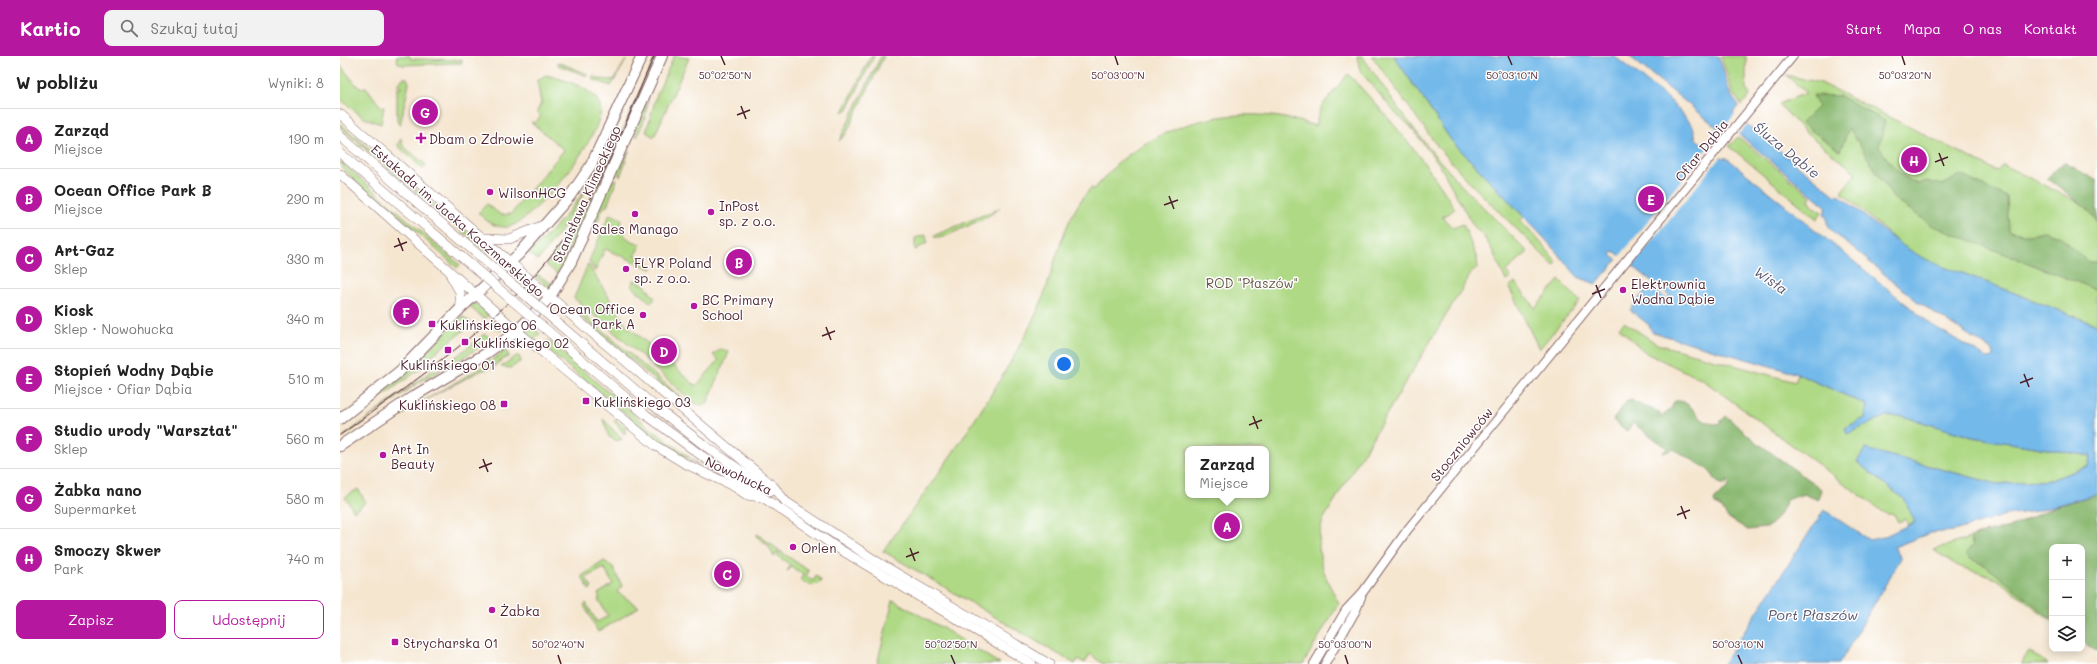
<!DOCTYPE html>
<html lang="pl">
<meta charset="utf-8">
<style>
:root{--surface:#fff;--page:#f2f2f2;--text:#222;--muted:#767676;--line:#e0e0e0;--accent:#b5179e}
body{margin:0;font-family:Mali,sans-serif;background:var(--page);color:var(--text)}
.controls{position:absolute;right:12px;bottom:12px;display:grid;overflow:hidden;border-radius:8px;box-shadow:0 2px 10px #0003}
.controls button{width:36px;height:36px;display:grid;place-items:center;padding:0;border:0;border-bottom:1px solid var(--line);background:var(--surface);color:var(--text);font:20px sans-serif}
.you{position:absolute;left:724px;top:308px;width:14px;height:14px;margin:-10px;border:3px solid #fff;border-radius:50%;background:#1a73e8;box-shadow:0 0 0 6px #1a73e833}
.badge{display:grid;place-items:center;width:26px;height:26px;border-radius:50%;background:var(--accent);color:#fff;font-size:13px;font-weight:700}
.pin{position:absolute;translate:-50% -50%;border:2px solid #fff;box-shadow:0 1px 4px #0006}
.popup{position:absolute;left:845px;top:390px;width:84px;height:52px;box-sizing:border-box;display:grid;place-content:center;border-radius:8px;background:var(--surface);filter:drop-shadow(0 1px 3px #0005);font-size:13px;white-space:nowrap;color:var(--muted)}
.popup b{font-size:15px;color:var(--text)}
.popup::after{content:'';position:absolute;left:50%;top:100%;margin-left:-8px;border:8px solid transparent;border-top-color:var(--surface)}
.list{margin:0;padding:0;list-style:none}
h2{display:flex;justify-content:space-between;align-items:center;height:52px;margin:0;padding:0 16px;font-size:17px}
h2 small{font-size:13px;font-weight:400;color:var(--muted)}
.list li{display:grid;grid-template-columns:26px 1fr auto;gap:12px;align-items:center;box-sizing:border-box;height:60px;padding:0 16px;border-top:1px solid var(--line)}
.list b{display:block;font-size:15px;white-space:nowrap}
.list p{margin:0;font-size:13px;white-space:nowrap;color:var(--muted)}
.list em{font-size:13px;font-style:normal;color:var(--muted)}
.actions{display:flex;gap:8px;padding:12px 16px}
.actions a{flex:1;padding:9px 0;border:1px solid var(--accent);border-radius:8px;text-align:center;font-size:14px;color:var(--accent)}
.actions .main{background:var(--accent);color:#fff}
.icon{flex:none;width:22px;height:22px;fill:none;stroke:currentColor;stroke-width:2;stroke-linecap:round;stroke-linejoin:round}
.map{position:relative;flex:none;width:1757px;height:608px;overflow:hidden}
header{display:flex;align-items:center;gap:24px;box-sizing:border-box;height:56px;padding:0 20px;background:var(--accent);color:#fff}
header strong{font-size:19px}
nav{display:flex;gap:22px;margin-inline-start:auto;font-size:14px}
.search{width:280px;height:36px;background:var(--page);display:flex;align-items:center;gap:10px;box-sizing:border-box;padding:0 14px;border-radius:8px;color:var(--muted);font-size:15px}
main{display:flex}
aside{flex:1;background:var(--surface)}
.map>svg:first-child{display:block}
.green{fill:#afd985;stroke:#7c7c58;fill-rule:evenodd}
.forest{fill:#8bb972;stroke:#6a6c4e}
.water{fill:#73b9ea;stroke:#5e6c8a}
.pier{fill:#f5e6d0}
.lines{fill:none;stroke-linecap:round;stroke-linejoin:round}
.tertiary-casing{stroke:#866565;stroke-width:10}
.secondary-casing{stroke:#866565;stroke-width:10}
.primary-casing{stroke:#866565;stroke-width:12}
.tertiary{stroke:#fff;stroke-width:8}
.secondary{stroke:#fff;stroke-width:9}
.primary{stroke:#fff;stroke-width:10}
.tram{stroke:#4a1f2b;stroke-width:1}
.secondary-bridge-casing{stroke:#866565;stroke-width:10;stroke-linecap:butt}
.secondary-bridge{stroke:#fff;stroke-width:9}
.ticks{fill:none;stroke:#4a1f2b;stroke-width:1.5}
.poi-dot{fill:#b5179e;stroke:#fff;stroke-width:1.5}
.labels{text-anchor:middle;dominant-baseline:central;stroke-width:3;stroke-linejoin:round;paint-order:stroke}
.poi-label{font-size:13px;fill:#4a1f2b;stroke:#fff;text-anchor:start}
.street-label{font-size:13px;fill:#4a1f2b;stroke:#fff}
.park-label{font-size:13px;fill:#685746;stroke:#fff}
.water-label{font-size:14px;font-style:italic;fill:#58556e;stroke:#fff}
.ticks-label{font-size:10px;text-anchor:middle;fill:#4a1f2b;stroke:#fff;stroke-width:3;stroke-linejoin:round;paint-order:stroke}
</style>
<header>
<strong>Kartio</strong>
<div class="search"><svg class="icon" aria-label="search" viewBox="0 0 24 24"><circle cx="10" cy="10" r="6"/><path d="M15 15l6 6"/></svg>Szukaj tutaj</div>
<nav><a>Start</a><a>Mapa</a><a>O nas</a><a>Kontakt</a></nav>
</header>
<main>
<aside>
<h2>W pobliżu<small>Wyniki: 8</small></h2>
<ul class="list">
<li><span class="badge">A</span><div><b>Zarząd</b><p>Miejsce</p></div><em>190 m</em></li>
<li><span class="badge">B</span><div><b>Ocean Office Park B</b><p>Miejsce</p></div><em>290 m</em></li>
<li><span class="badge">C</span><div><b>Art-Gaz</b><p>Sklep</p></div><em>330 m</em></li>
<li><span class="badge">D</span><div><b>Kiosk</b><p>Sklep · Nowohucka</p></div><em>340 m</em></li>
<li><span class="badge">E</span><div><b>Stopień Wodny Dąbie</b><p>Miejsce · Ofiar Dąbia</p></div><em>510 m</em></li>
<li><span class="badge">F</span><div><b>Studio urody &quot;Warsztat&quot;</b><p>Sklep</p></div><em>560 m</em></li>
<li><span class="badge">G</span><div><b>Żabka nano</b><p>Supermarket</p></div><em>580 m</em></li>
<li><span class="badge">H</span><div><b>Smoczy Skwer</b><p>Park</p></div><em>740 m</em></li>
</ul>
<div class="actions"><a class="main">Zapisz</a><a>Udostępnij</a></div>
</aside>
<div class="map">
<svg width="1757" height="608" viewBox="0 0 1757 608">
<rect width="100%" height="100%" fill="#fff"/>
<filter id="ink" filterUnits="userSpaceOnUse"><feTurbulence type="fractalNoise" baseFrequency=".025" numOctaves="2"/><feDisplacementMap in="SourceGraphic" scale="8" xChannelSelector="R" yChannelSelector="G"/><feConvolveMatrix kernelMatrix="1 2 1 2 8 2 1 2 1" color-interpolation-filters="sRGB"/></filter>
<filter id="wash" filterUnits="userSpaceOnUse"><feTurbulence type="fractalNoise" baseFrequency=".012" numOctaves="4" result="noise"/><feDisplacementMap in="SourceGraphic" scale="16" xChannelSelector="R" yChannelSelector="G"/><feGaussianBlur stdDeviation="0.9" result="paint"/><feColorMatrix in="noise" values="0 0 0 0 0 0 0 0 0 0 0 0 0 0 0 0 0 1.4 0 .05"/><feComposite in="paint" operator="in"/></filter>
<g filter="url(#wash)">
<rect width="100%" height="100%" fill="#f5e6d0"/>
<g class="green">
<path d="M56,0H70L71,3L122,4V7L63,9L58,7Z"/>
<path d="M316,0H317L218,218L206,209L232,174L252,141Z"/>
<path d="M334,0L349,2L314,81L306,76L317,38Z"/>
<path d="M531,0H534L508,53L503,56Z"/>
<path d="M541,0H544L506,78L499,85Z"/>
<path d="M1017,0H1022L1058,52L1093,97L1121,129L1188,196L1166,215L1171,222L1166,225C1158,208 1150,183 1134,171L1099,108L1070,70L1058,60L1020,15Z"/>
<path d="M1032,0H1054L1111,84L1184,161L1180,165L1204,190L1217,207L1214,210L1134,131L1098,91Z"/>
<path d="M1381,0H1406V33L1410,39L1402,49L1393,38Z"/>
<path d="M286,4L271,30L252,23L253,20L259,23L274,24Z"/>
<path d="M218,6L247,18V20L218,9Z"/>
<path d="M0,9L19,32L26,31L41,51H44L41,68L24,62L0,43Z"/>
<path d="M1008,18C1048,60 1085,103 1115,153L1102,161L1113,172L1123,168L1137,203L1138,212L1132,216L983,464C973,495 983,519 999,547L963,608H763L750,598L745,607L738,603L735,608L543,495C596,421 652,346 693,264C715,222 718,167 751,132L754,133C764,123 772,112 783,103C838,60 909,47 975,70L981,51ZM848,393H926V439H848Z"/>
<path d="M206,19C222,23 255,32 260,50C268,74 192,169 167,171C154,172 147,165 138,157L147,148L161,159L171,158L224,94L191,66L195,67L201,60L197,56L201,47L197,24Z"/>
<path d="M1446,19L1481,27L1657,115L1663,109L1757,155V269L1620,216L1604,212L1568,195L1501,136L1516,117L1463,74L1439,48L1466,37Z"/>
<path d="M63,22H67L69,27L60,70L57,64V32H61L60,29H57Z"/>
<path d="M308,44L305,62L297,81L296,71Z"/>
<path d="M283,54C282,61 275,73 271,81C251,126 230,167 198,204L189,198L227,158L247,132Z"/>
<path d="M0,68L150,196L148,198L0,71Z"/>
<path d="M1398,81L1471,140L1469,143L1472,150L1482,156L1477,163L1389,90Z"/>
<path d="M61,82L63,90L86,109L83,113L59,91L58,89Z"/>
<path d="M289,95L280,121L277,114L283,102Z"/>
<path d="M0,105L120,209L117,212L48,150L23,132L0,110Z"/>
<path d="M277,123L267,150L263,152L257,167L255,162L270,127Z"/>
<path d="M660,152L645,162L604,181L598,182L593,180Z"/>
<path d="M270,158L282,163C277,177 288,185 301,188L295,199L308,206L312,213L265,193L255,215L249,205Z"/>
<path d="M586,179L587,187L575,194V182Z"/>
<path d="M248,208L287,270L318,296L310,307L234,242Z"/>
<path d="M197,218L212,228L209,232L195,220Z"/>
<path d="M294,224L304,228L315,243L311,247L292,230Z"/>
<path d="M1219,224L1240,245L1199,293L1169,231L1175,226L1195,252Z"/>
<path d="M135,247L149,259L144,263L130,251Z"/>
<path d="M237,253L349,348L347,351L234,255Z"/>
<path d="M122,260L132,268L87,303L88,307L0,371L58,324Z"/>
<path d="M154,264L163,271L160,275L150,268Z"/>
<path d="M1284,266L1317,288L1455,326L1458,318L1527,349L1525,362L1505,372L1507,378L1546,360H1562L1632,381L1751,400L1748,410L1711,424L1657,428L1525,393L1517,406L1565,444L1575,466L1568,469L1565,463L1558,466L1554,458H1546L1363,324L1306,297L1279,272Z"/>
<path d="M191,271L200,278L194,284L186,278Z"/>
<path d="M145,278L151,283L126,300L76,328L0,383L94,313L96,316Z"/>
<path d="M208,284L311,373L361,410L325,390L203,290Z"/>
<path d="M381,293L389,296L367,348C362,350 359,349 353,346L313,311L323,300L356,330L379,304L373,299Z"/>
<path d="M166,294L169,300L157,307L156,310L140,315L94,339L0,398L56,361L139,313Z"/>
<path d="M176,300H179L181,305L171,312L161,311Z"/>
<path d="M263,363L282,383L277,385L269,381Z"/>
<path d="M275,364L285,371V379L274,365Z"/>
<path d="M18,433L26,446L14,455L5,441Z"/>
<path d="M417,478L439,494L434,501L428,489L416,480Z"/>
<path d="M1630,482L1633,489L1628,494L1629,502L1646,509L1712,563V565L1657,523L1618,510L1593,494Z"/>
<path d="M440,495L469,515L466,520L473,525L476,520L480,523L481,526C473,531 467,529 460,524L463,519L452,511L447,515L451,509L437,500Z"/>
<path d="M264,505L273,511L282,530L277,536L299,551L258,576L244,549L246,547L257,566L268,560L258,543L260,542L258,538L273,528L264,512L246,522L252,532L249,534L242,520Z"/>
<path d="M553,544L604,573L660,608H537Z"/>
<path d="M1689,595L1708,608H1681Z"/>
</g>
<g class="forest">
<path d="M1473,39L1500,40L1545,65L1539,91C1549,106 1560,122 1578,128L1586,125L1603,129L1620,119L1667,141L1669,175L1689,179L1704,175L1719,180L1749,206H1757V234L1593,170L1553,142L1509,72L1500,95L1461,67L1478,51Z"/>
<path d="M1724,106L1757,125V166L1748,153L1707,122Z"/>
<path d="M1291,344C1300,351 1311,351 1320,357V362L1330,354L1335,345C1357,344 1354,369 1378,368L1386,360L1415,385L1481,433L1478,444L1464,438L1446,444L1445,450L1432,468L1425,472L1408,474L1387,461L1382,452L1375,448L1374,444L1388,431L1390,427L1387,425L1386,429C1372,426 1377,423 1370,416C1362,407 1344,401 1334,393L1323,397L1327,392L1293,367L1287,375L1273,364L1286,346Z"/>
<path d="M1757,438V596L1742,585V491H1712V563L1646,510L1629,502L1626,497L1633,489L1630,482L1647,476L1671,471L1714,451Z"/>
</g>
<path class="water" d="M1054,0H1274L1330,44L1353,70L1356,83L1380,101L1387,102L1592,269L1647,302L1654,301L1653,295L1578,246L1492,175L1487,167V162L1484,157L1487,151L1385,67L1379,73L1289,0H1378C1387,18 1385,37 1399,49L1393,57L1496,140L1498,138C1537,169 1571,204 1620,216L1757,269V438L1697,455L1666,459L1614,475L1590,477L1554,491L1561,502L1499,608H1383L1484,454L1529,484L1543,481L1575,466L1565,444L1517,406L1525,393L1657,428L1711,424L1748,410L1751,400L1632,381L1562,360H1546L1507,378L1505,372L1525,362L1527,349L1458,318L1312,276L1309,269L1290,254L1309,230L1327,243L1330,240L1274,195L1271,199L1277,204L1256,228L1238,221L1205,183L1111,84Z"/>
<g class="pier">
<path d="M1396,57L1408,67L1397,80L1385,70Z"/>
<path d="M1369,90L1382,99L1291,211L1279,201Z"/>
</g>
</g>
<g filter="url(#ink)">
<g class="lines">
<defs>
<g id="tertiary">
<path d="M974,608L1006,554L1023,536L1068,473L1453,0"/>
<path d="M985,608L1016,554L1021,541"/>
</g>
<g id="secondary">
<path d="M0,58L210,241L433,430L446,446L536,505L709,608"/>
<path d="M0,118L177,275L316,390L344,407L395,431L407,439L420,441"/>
<path d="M144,182L169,183L204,169"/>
<path d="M111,220L120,236L121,252"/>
<path d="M364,389L430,435"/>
<path d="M362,400L496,491L692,608"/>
</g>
<g id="primary">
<path d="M0,363L60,315L121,252L179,198L230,140L251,109L302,0"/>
<path d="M0,390L74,340L147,297L177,275L210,241L231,206L322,0"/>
</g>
</defs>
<use href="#tertiary" class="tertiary-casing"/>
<use href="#secondary" class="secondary-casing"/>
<use href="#primary" class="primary-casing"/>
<use href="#tertiary" class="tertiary"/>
<use href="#secondary" class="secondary"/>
<use href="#primary" class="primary"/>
<path class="tram" d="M0,379C87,316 179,255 238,162C270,112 290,54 314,0"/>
<defs>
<g id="secondary-bridge">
<path d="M0,80L313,349L364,389"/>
<path d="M0,97L305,358L362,400"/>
</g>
</defs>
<use href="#secondary-bridge" class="secondary-bridge-casing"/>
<use href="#secondary-bridge" class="secondary-bridge"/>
</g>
</g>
<path class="ticks" d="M381,0L385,9M775,0L778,9M1168,0L1172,9M1562,0L1565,9M401,50L406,63M397,59L410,54M1599,97L1604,110M1595,106L1608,101M829,140L834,153M824,149L838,144M58,182L63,195M54,191L67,186M1256,229L1261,242M1252,238L1265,233M486,271L491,284M482,280L495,275M1684,318L1689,331M1680,327L1693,322M913,360L918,373M909,369L922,364M143,403L148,416M139,412L152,407M1341,450L1346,463M1337,459L1350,454M570,492L575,505M566,501L579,496M218,599L221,608M611,599L615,608M1005,599L1008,608M1398,599L1402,608"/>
<g class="poi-dot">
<path d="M79 76h4v4h4v4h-4v4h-4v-4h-4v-4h4z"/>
<circle cx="150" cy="136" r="4"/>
<circle cx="371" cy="156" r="4"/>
<circle cx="295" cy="158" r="4"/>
<circle cx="286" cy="213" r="4"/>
<circle cx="1283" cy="234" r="4"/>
<circle cx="354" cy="250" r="4"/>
<circle cx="303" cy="259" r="4"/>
<rect x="88" y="264" width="8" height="8" rx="2"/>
<rect x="121" y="282" width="8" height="8" rx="2"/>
<rect x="104" y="290" width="8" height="8" rx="2"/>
<rect x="242" y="341" width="8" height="8" rx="2"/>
<rect x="160" y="344" width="8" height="8" rx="2"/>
<circle cx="43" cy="399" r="4"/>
<circle cx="453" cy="491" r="4"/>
<circle cx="152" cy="554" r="4"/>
<rect x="51" y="582" width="8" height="8" rx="2"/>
</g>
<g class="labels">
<g class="poi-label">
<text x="89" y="82">Dbam o Zdrowie</text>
<text x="158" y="136">WilsonHCG</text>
<text x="379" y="149">InPost<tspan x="379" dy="15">sp. z o.o.</tspan></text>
<text x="295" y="172" text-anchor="middle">Sales Manago</text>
<text x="294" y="206">FLYR Poland<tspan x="294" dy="15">sp. z o.o.</tspan></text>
<text x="1291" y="227">Elektrownia<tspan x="1291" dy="15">Wodna Dąbie</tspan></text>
<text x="362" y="243">BC Primary<tspan x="362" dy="15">School</tspan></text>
<text x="295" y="252" text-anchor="end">Ocean Office<tspan x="295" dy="15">Park A</tspan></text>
<text x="100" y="268">Kuklińskiego 06</text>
<text x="133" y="286">Kuklińskiego 02</text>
<text x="108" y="308" text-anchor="middle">Kuklińskiego 01</text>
<text x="254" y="345">Kuklińskiego 03</text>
<text x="156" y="348" text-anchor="end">Kuklińskiego 08</text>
<text x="51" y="392">Art In<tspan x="51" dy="15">Beauty</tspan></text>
<text x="461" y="491">Orlen</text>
<text x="160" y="554">Żabka</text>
<text x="63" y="586">Strycharska 01</text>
</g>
<g class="street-label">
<text transform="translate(1361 94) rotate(-51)">Ofiar Dąbia</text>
<text transform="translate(246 138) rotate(-66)">Stanisława Klimeckiego</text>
<text transform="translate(118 164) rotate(41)">Estakada im. Jacka Kaczmarskiego</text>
<text transform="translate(1121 388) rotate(-51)">Stoczniowców</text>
<text transform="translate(399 419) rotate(25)">Nowohucka</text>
</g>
<g class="park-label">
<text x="912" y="226">ROD "Płaszów"</text>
</g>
<g class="water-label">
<text transform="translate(1447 94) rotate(39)">Śluza Dąbie</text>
<text transform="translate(1431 224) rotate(35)">Wisła</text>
<text x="1473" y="558">Port Płaszów</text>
</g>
</g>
<g class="ticks-label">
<text x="385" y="23">50°02'50"N</text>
<text x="778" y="23">50°03'00"N</text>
<text x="1172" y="23">50°03'10"N</text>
<text x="1565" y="23">50°03'20"N</text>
<text x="218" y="592">50°02'40"N</text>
<text x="611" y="592">50°02'50"N</text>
<text x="1005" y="592">50°03'00"N</text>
<text x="1398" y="592">50°03'10"N</text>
</g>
</svg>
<div class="controls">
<button>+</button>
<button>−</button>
<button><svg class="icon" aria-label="layers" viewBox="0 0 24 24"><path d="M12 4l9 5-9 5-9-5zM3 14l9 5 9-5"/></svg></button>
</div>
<div class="you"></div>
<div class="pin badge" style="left:887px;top:470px">A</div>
<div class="popup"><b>Zarząd</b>Miejsce</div>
<div class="pin badge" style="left:399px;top:206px">B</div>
<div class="pin badge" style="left:387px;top:518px">C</div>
<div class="pin badge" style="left:324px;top:295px">D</div>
<div class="pin badge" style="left:1311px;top:143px">E</div>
<div class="pin badge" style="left:66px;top:256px">F</div>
<div class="pin badge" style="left:85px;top:56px">G</div>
<div class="pin badge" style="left:1574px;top:104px">H</div>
</div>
</main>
